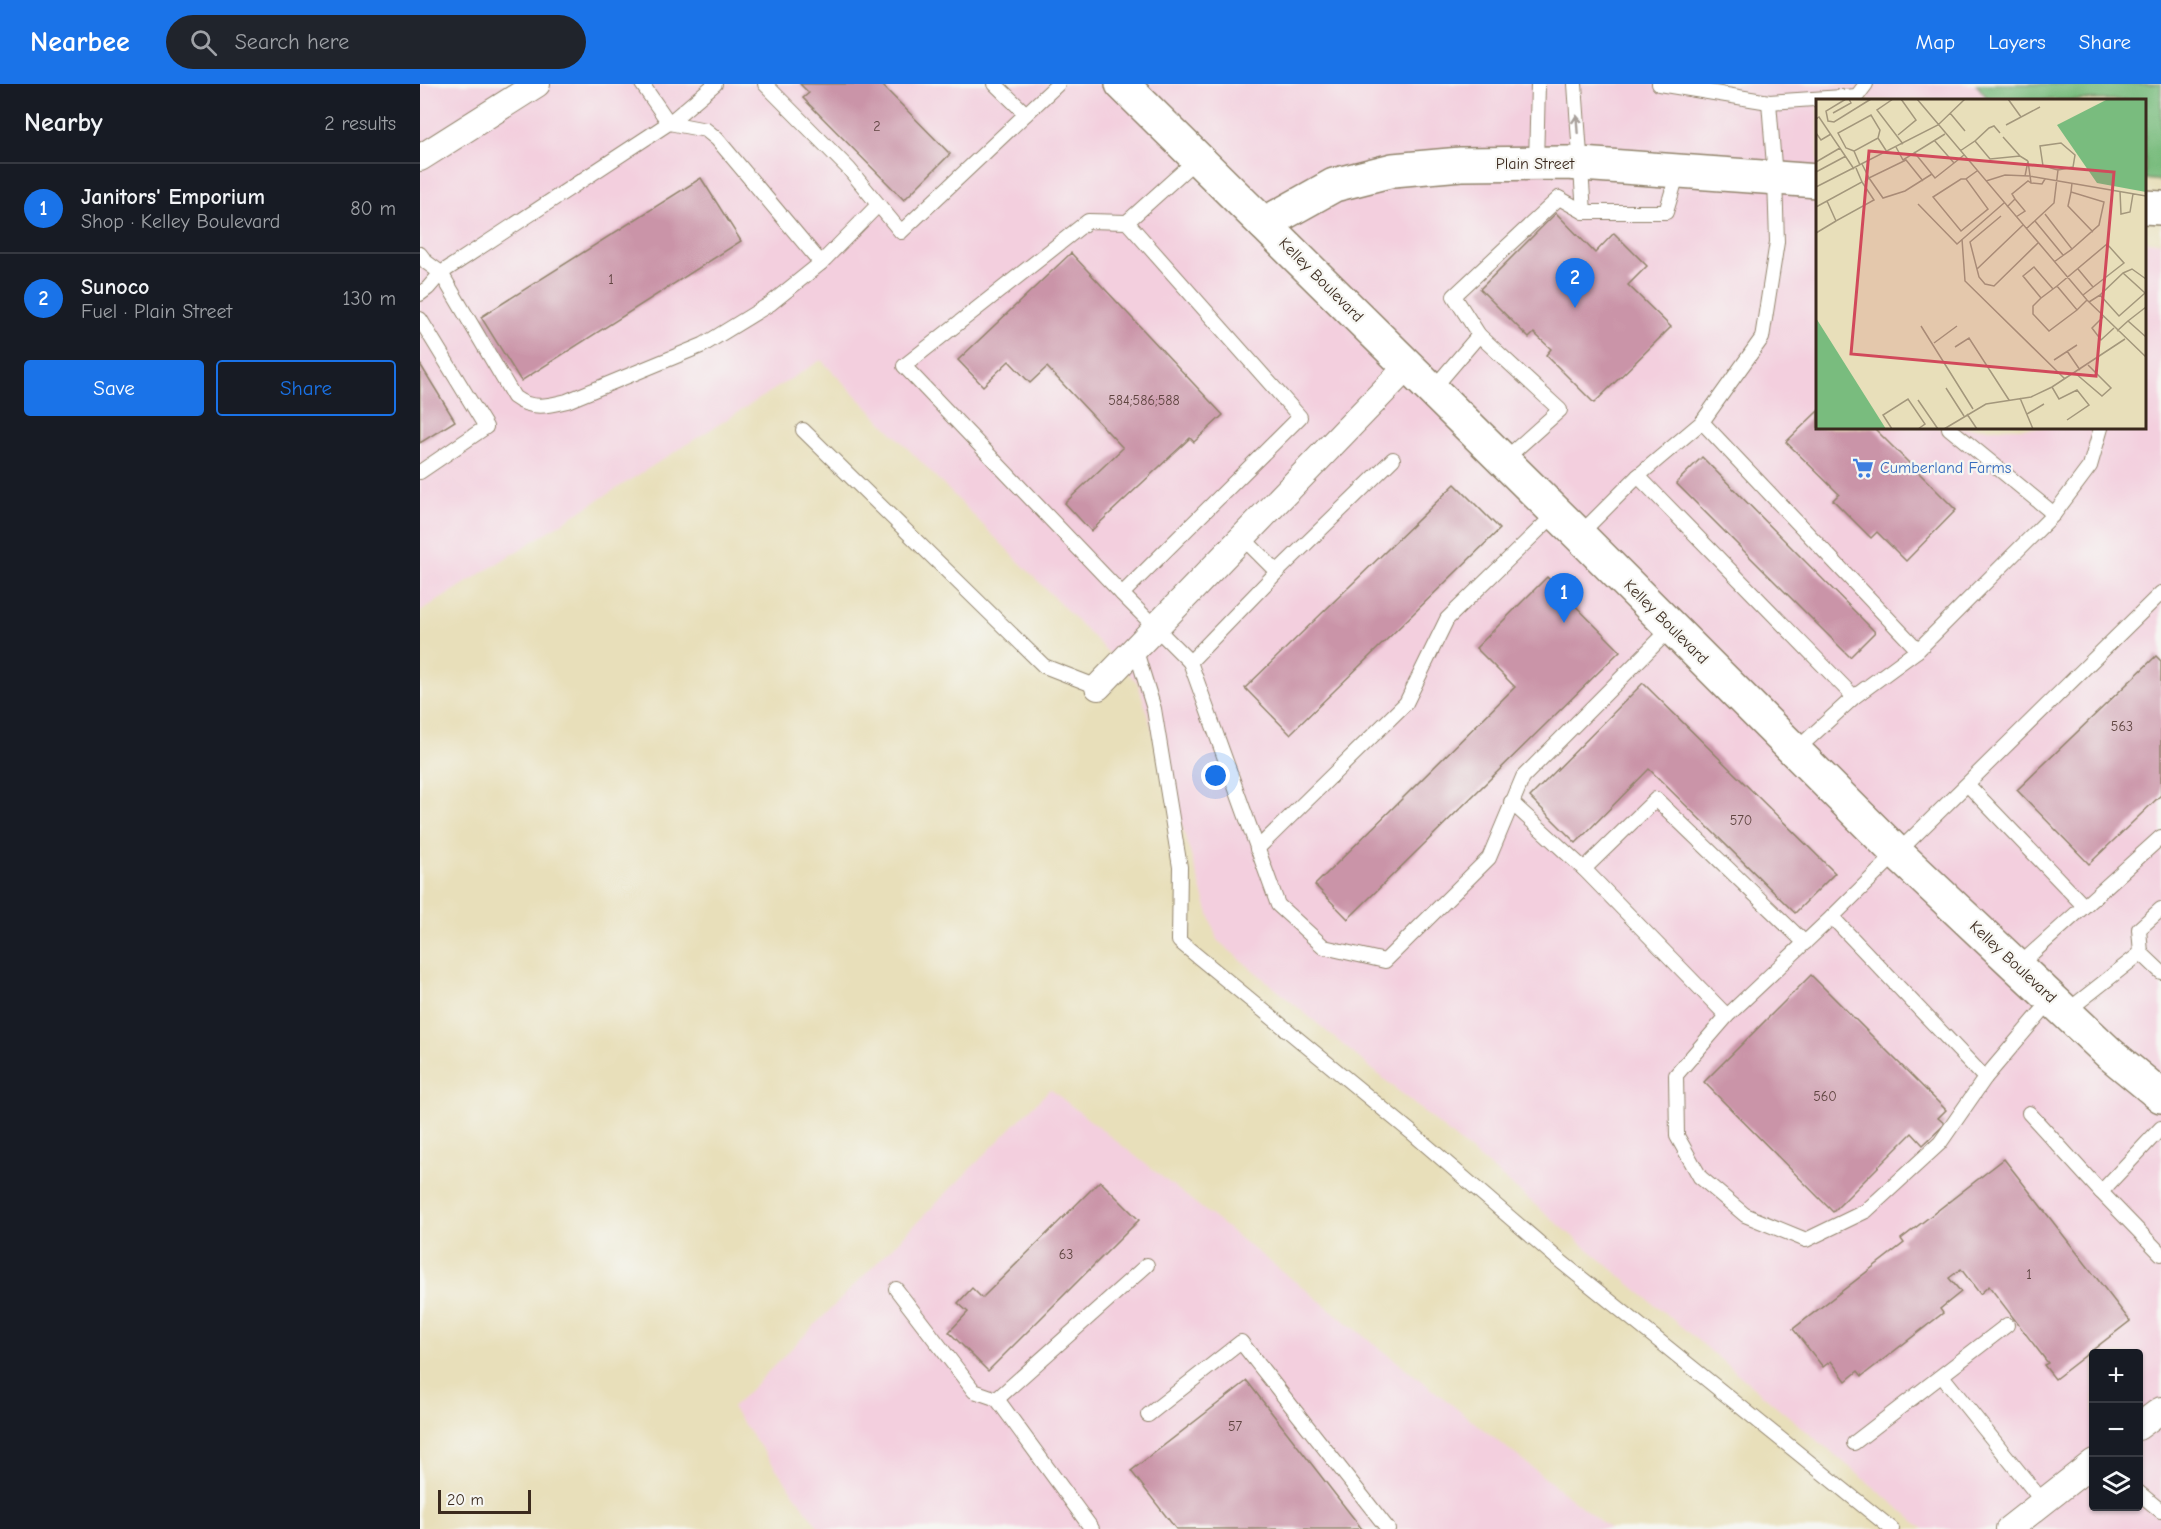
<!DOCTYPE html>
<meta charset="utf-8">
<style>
:root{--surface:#171b24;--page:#20242c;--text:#f1f3f6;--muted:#9ea1a6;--line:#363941;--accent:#1a73e8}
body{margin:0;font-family:"Comic Neue",sans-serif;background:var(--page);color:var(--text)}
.controls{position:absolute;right:18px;bottom:18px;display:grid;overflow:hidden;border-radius:6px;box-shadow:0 2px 4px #0004}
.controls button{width:54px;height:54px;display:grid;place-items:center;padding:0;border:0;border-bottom:2px solid var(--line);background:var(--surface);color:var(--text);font:30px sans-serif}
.scale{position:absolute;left:18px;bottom:15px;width:93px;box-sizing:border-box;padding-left:6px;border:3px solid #3b2a1e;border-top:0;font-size:16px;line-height:21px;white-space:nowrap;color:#3b2a1e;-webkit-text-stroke:4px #f6f6f2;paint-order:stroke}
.you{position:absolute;left:796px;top:692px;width:21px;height:21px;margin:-15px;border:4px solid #fff;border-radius:50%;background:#1a73e8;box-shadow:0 0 0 9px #1a73e833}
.badge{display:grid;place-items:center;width:39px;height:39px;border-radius:50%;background:var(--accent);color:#fff;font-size:20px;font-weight:700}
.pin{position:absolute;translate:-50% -50px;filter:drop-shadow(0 2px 3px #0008)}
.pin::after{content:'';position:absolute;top:32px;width:21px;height:18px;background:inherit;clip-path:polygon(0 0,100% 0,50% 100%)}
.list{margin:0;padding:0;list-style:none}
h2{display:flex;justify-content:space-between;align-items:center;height:78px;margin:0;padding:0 24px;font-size:26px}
h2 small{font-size:20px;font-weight:400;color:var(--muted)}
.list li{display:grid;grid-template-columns:39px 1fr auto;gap:18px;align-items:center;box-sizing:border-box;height:90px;padding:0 24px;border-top:2px solid var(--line)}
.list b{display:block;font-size:22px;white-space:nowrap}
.list p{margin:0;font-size:20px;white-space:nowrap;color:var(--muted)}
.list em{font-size:20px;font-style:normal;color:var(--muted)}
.actions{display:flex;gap:12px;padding:18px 24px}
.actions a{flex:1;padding:14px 0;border:2px solid var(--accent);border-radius:6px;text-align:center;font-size:21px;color:var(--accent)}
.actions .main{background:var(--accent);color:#fff}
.icon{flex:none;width:33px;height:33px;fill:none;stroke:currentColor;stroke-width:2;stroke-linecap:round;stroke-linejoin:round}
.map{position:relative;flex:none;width:1741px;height:1445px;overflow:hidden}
header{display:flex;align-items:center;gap:36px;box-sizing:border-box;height:84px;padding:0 30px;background:var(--accent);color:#fff}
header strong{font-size:28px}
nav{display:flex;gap:33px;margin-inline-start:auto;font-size:21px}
.search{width:420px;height:54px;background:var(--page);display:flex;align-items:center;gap:15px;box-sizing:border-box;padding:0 21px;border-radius:33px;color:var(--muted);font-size:22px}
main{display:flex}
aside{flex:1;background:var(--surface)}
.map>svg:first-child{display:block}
.built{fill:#f3cfde;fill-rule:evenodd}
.forest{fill:#79bc7e;stroke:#5a734e;stroke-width:1.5}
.building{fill:#ca94a8}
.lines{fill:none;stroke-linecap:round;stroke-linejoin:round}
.service-casing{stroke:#92846c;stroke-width:16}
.minor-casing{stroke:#92846c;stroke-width:28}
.tertiary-casing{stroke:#92846c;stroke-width:36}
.secondary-casing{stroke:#92846c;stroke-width:36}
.service{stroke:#fff;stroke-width:14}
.minor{stroke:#fff;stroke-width:26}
.tertiary{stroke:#fff;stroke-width:33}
.secondary{stroke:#fff;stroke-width:33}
.oneway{stroke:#a79f9a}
.labels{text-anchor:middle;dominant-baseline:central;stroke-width:4.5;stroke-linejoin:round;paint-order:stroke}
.number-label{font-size:14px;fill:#5f4440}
.street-label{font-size:16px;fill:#3b2a1e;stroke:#f6f6f2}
.shop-label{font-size:16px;fill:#366cbe;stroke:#f6f6f2;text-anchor:start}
.inset-road{fill:none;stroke:#a3977c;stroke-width:1.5}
.view{fill:#d1495b;fill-opacity:0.15;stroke:#d1495b;stroke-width:3}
.inset-edge{fill:none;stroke:#3b2a1e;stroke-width:3}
</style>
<header>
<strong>Nearbee</strong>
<div class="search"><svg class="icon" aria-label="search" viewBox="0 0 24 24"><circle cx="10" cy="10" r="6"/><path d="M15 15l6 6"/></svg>Search here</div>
<nav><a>Map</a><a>Layers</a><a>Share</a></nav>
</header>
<main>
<aside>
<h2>Nearby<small>2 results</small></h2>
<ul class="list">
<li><span class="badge">1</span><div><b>Janitors' Emporium</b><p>Shop · Kelley Boulevard</p></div><em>80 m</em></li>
<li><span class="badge">2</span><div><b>Sunoco</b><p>Fuel · Plain Street</p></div><em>130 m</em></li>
</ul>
<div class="actions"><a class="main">Save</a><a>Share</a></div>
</aside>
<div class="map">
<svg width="1741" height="1445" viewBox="0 0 1741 1445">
<rect width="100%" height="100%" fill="#f6f6f2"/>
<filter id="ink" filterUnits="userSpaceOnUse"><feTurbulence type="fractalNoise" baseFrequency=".0167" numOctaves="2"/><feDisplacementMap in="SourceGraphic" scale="12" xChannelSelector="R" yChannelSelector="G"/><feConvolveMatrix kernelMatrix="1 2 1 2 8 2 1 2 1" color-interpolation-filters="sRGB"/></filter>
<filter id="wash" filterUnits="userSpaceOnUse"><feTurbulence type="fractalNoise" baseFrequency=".008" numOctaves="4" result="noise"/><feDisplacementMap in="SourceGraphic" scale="24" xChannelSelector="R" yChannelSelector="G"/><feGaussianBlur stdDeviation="1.35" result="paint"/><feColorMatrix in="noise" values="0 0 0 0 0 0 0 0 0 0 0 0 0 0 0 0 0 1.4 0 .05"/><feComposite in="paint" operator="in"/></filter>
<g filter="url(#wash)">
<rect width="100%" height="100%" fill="#e8dfba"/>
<g class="built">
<path d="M0,0H1556L1569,16H1398V344H1724L1725,157L1741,158V1445H1504L797,856L718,599L401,276L0,528ZM1674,1270H1718V1422H1674Z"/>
<path d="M630,1005L1190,1445H400L312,1324Z"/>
</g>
<path class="forest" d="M1556,0H1741V97L1725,95L1724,16H1569Z"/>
<g id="blocks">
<g class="building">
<path d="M380,0H461L530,70L484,116L383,14L389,9Z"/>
<path d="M281,94L321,157L101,297L61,233Z"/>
<path d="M1136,129L1175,169L1194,149L1227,182L1208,201L1251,243L1174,319L1126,271L1131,265L1114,249L1109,254L1060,205Z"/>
<path d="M651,169L803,331L774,358L770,354L671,447L645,419L703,364L627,283L610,299L589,277L563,302L538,276Z"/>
<path d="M0,280L35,337L0,359Z"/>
<path d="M1398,327V344H1454L1536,426L1486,477L1457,448L1451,454L1413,416L1419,410L1366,358Z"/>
<path d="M1282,373L1455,548L1430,573L1256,399Z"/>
<path d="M1035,400L1080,445L870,650L825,604Z"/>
<path d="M1127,493L1200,567L928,835L895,801L1095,603L1056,564Z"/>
<path d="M1736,572L1741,577V711L1669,780L1597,706Z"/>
<path d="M1223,599L1415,789L1375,829L1229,685L1156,759L1110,713Z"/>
<path d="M1391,891L1526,1026L1518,1034L1525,1040L1503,1061L1492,1049L1413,1128L1284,998Z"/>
<path d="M1584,1075L1710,1237L1635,1295L1624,1281L1628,1279L1569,1202L1560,1210L1541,1185L1529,1194L1541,1208L1520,1225L1523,1229L1442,1292L1438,1287L1426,1297L1411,1277L1403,1283L1373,1245L1484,1159L1481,1155Z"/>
<path d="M680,1097L719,1136L568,1287L529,1248L548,1228L538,1219L552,1204L562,1214Z"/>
<path d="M827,1297L942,1445H756L711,1387Z"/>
</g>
</g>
</g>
<g filter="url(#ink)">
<use href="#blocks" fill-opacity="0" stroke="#92846c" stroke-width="1.5"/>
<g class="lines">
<defs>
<g id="service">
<path d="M222,0L249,39L295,0"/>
<path d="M345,0L429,85L481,148L606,30"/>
<path d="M575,0L606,30L638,0"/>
<path d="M1155,0L1164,128H1246L1258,88"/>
<path d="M1239,0L1349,18L1437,12L1446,0"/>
<path d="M1116,79L1118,0"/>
<path d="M707,138L668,137L484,282L702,510L880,333L707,138L778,74"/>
<path d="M0,170L6,178L21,189L249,39L286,46L297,55L401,179"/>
<path d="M0,210L8,204L21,189L94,313C111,326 127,322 147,317L283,261L350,220L401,179L458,121"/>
<path d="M0,235L66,343L0,388"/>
<path d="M1059,251L1140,326L1083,377"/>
<path d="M1012,306L1059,251L1034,212L1139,114L1164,128"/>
<path d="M1282,338L1498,566L1434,613L1375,667"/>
<path d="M1529,344L1634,430"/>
<path d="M383,346L624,582L678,603"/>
<path d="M973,375L857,488L770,578L858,821L904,863L965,877L1069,774L1103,693L1251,544"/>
<path d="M1218,392L1434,613"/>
<path d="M1159,451L1218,392L1282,338L1342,254L1357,158L1355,94L1349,18"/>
<path d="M822,453L857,488"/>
<path d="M702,510L770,578"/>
<path d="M715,564L734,625L760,783L759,857L991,1048L1139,1176L1472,1445"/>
<path d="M1498,566L1634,430L1670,382L1681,344"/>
<path d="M1548,701L1664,822"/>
<path d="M1091,718L1164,785"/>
<path d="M837,765L986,619L1027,535L1136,429"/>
<path d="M1385,859L1236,715L1164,785L1307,932L1412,833"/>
<path d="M1721,869L1719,845L1741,825"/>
<path d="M1598,882L1741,753"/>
<path d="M1632,915L1565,994L1412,833L1741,509"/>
<path d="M1646,928L1721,869L1741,888"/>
<path d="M1307,932L1256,991L1257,1052L1280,1093L1325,1131L1386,1156L1446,1127L1520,1059L1565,994"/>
<path d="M1609,1029L1681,1108"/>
<path d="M1741,1044L1681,1108L1741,1170"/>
<path d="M476,1205L554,1307L577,1315L672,1445"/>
<path d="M1522,1292L1623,1418"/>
<path d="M577,1315L727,1181"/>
<path d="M728,1331L821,1258L968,1445"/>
<path d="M1434,1359L1587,1241"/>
<path d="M1718,1408L1741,1427"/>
</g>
<g id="minor">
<path d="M0,74L117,0"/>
<path d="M678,603L987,283"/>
<path d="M1718,1343L1741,1326"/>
<path d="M1589,1445L1674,1378"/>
</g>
<g id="tertiary">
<path d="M1724,123L1741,124"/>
<path d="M844,140L914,101L973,86L1041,80L1147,79L1398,97"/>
</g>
<path id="secondary" d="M702,0L1159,451L1480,772L1689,969L1741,1012"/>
</defs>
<use href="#service" class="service-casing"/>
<use href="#minor" class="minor-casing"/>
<use href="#tertiary" class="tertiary-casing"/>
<use href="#secondary" class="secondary-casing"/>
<use href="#service" class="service"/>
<use href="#minor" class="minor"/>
<use href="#tertiary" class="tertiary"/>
<use href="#secondary" class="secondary"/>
</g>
<defs><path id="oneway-shaft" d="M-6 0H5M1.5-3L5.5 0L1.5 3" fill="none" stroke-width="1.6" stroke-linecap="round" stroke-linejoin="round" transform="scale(1.5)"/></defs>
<use class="oneway" href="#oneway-shaft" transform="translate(1157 40) rotate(-94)"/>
</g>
<defs>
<symbol id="supermarket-bare" viewBox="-9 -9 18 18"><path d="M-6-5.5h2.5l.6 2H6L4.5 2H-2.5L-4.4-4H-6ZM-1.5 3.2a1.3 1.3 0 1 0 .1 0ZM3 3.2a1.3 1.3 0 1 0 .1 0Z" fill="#3f7fe0" stroke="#f6f6f2" stroke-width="2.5" paint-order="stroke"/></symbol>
</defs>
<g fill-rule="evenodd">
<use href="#supermarket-bare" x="1428" y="369" width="30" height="30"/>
</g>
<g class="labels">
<g class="number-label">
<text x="457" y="42">2</text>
<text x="191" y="195">1</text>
<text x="724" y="316">584;586;588</text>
<text x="1702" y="642">563</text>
<text x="1321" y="736">570</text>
<text x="1405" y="1012">560</text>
<text x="646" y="1170">63</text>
<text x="1609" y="1190">1</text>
<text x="815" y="1342">57</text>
</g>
<g class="street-label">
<text x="1115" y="80">Plain Street</text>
<text transform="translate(901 196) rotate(45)">Kelley Boulevard</text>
<text transform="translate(1246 538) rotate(45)">Kelley Boulevard</text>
<text transform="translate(1593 878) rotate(43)">Kelley Boulevard</text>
</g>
<g class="shop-label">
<text x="1460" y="384">Cumberland Farms</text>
</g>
</g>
<g transform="translate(1396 15)">
<rect width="330" height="330" fill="#e8dfba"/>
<path d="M292,0H330V93L281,84L241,26ZM0,219L70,330H0Z" fill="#79bc7e"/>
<path class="inset-road" d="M30,0L10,12L12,22L18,23L55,0M77,0L61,11L87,45M101,0L271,201L330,258M192,0L205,18M17,14L35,4L33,0M134,14L149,32M0,20L3,18L38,70M190,26L224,8M0,34L5,41L15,35M82,36L100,21L85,0M187,38L204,57M118,41L138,64L148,56M159,42L173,29L178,27L184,34M80,48L87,61L129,35M38,52L30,49L22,34L55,16L64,31L62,39M144,52L159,42L174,60L204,57L212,62M98,53L119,79L138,64M0,63L24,49M46,65L53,79L90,61L107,82M44,66L38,52L62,39L71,53M0,73L30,57M209,77L212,62L215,84L226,85L229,80M150,80H145L117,98L145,132L172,110L150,80L161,72M170,82L189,76L213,77L330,97M49,83L53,79L67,99L89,92L116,75M256,84L255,93L288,103L283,126L256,150M0,88L122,26L149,0M304,92L305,115L314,113L317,95M255,93L252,107L277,133M199,100L209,112L200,118M11,102L20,122L58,101L46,83M102,105L141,145L188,104M0,108L46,83L40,69M191,108L199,100L196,95L212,82L215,84M229,115L256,150L238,163M185,117L154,143L163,178L169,185L178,187L222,144M219,122L247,156M210,130L238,104L242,71L257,68L259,56L245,44L224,47L227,67L242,71M0,134L20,122M146,140L149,182L249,280M161,170L207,126M262,170L277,188M307,174L316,170L330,180M237,190L218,168L207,177L225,199L241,187M267,196L308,164L291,145L241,187L261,211L271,201M225,199L217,207V215L233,232L261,211M273,203L284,196L303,217L329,194L307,174L284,196M287,218L276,229L285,241L298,229M312,222L330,208M105,227L157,310M301,232L312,222L330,238M118,244L141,227M139,248L153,239L193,301M251,252L264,271M238,261L261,246M259,274L286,297L295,289L272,266M236,288L243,300L261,291L273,306L251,321M130,289L148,317M204,299L217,330M102,301L122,330M151,315L161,330M211,315L228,305M76,330L67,316L92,300L109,325L102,330M128,330L170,305L215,298L236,288L309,240"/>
<path class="view" d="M53,52L298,73L280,277L35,255Z"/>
<rect width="330" height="330" class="inset-edge"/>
</g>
</svg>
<div class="controls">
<button>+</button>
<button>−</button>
<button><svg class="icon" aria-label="layers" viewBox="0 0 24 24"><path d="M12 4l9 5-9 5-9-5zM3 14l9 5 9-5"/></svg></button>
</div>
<div class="scale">20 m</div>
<div class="you"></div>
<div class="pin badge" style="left:1144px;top:539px">1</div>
<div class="pin badge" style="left:1155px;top:224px">2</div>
</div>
</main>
